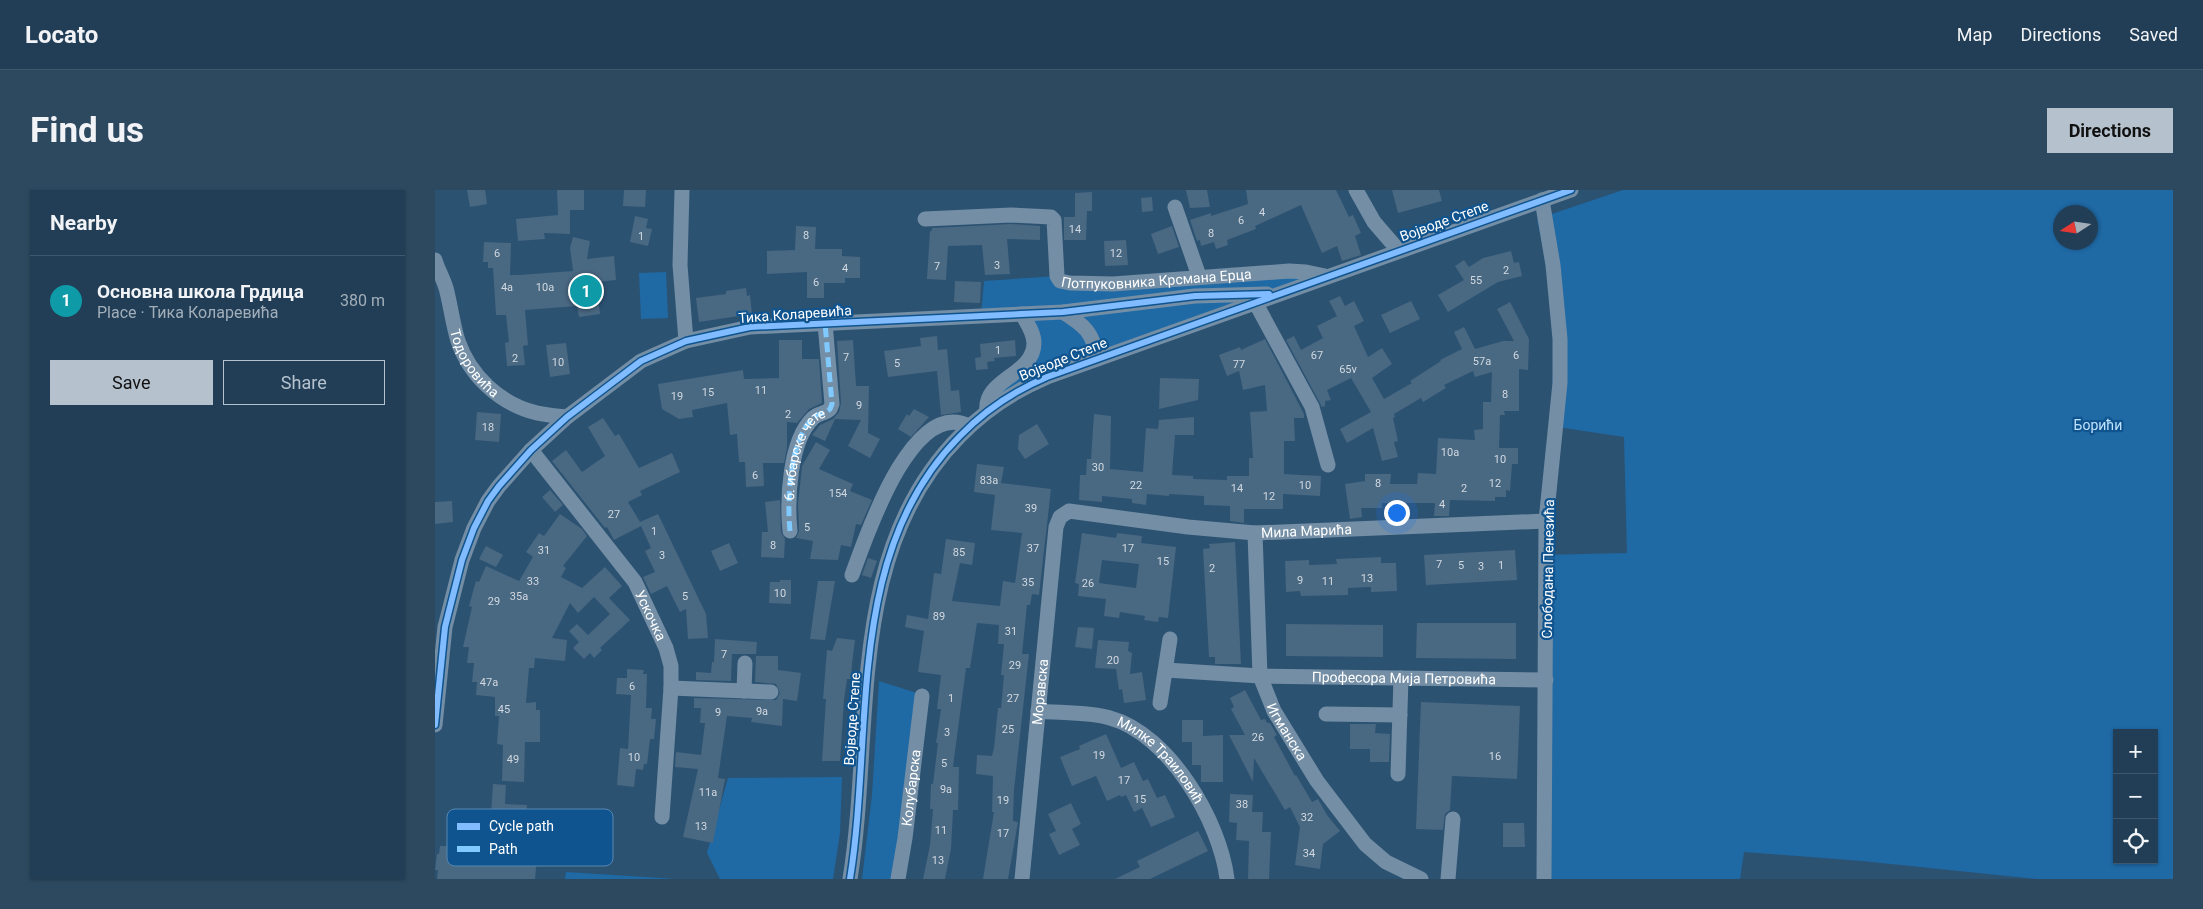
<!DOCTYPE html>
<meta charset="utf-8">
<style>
:root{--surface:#213e56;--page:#2d4960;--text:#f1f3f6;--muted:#a2aeb9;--line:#3e576c;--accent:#b5c2ce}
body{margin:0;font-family:Roboto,sans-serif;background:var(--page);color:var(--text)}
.controls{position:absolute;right:15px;bottom:15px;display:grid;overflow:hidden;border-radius:0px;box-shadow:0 1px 4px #0004}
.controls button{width:45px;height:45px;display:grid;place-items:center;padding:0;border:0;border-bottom:1px solid var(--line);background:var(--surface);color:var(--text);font:25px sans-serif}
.compass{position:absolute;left:1618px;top:15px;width:45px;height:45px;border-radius:50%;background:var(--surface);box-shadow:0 1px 4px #0004;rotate:258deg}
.you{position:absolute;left:961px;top:322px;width:18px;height:18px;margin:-12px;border:4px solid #fff;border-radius:50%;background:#1a73e8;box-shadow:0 0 0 8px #1a73e833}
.badge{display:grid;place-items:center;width:32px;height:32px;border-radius:50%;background:var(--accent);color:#fff;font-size:16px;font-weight:700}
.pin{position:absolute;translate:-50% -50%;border:2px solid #fff;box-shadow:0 1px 5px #0006}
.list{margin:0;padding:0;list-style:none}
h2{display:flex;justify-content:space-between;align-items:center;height:65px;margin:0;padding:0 20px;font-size:21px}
h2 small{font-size:16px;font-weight:400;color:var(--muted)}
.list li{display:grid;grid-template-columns:32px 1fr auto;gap:15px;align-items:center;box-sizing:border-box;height:90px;padding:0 20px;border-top:1px solid var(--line)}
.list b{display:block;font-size:19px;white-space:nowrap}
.list p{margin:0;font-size:16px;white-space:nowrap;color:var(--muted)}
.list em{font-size:16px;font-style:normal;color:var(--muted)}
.actions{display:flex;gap:10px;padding:15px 20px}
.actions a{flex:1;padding:11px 0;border:1px solid var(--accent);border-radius:0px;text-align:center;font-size:18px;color:var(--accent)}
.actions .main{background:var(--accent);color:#111}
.icon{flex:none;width:28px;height:28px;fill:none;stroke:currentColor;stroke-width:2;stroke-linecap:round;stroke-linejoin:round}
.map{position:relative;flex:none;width:1738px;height:689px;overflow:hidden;border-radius:0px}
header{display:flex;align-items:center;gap:30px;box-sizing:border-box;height:70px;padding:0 25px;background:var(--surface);border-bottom:1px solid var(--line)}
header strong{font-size:24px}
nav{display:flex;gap:28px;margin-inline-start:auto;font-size:18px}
.intro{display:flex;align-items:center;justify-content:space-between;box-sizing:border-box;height:120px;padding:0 30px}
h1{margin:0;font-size:35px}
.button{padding:12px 22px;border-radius:0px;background:var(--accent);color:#111;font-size:18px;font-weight:700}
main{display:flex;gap:30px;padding:0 30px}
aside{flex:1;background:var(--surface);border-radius:0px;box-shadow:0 1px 4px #0004}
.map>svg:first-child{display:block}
.green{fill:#1f69a5;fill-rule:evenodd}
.building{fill:#496882;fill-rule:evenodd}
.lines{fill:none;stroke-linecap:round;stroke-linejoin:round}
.minor{stroke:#738ea5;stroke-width:15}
.quiet{stroke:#80caff;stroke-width:5;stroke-dasharray:10 5;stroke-linecap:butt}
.cycleway-casing{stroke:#0f548f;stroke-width:9}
.cycleway{stroke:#80bcff;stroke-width:6}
.labels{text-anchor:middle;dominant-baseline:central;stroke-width:4.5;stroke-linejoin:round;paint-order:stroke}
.number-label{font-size:11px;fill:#d2d9e0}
.street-label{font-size:14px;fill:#fff;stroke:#0f548f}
.park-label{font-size:14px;fill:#bfe2fe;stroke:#0f548f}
.key{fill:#0f548f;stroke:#5787b1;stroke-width:1}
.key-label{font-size:14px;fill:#fff}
</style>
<header>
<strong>Locato</strong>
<nav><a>Map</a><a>Directions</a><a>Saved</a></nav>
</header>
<div class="intro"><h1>Find us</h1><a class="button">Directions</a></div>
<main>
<aside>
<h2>Nearby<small></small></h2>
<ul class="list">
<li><span class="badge" style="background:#0f9aa8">1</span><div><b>Основна школа Грдица</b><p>Place · Тика Коларевића</p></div><em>380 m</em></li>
</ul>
<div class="actions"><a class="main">Save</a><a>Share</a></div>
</aside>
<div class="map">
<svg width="1738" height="689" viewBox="0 0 1738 689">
<rect width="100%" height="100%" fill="#2c5272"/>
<g class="green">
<path d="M1188,0H1738V689H1602L1427,671L1309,662L1305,689H1103L1105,365L1192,363L1189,247L1116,236L1119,151L1112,77L1102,29ZM1626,22H1656V52H1626ZM1682,543H1719V670H1682Z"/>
<path d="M231,82L233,128L206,129L204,83Z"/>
<path d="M622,86L625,91L890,86L662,169L552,221L594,167L587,124L546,126L549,91Z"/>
<path d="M444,491L485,504L463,689H427L437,605Z"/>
<path d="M407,587L405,643L398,689H285L272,663L293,588Z"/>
<path d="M131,682L226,688L240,689H130Z"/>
</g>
<g class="building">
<path d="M32,0H50L52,14L35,17Z"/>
<path d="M122,0H149V20H135V44L109,43L110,49L83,51L81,29L123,25Z"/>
<path d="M189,0H211L210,17L188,16Z"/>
<path d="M751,0H772L775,17L755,18Z"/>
<path d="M811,0H901L914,27L918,25L926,43L920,46L926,65L907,71L902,56L887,63L866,15L820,36L821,39L792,50L793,55L781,59L779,52L766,56L765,50L762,51L755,30L776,23V26L813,14Z"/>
<path d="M957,0H1004L1007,11L963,23Z"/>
<path d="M657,2V21H652L651,50H629V27H640V3Z"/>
<path d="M717,7L718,21L707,22L706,8Z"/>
<path d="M200,26L213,29L211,38L217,39L213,56L195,52Z"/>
<path d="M576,34L605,36V50L572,49L575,84L550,85L547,55L513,56L511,90L492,89L495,41H497V38Z"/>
<path d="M361,36L381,37L380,59H407V66L425,67V88H410V93H389V108H372V82L332,84V61L360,60Z"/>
<path d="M737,36L744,57L723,64L716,44Z"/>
<path d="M138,47L155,51L152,69L179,66L181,90L161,92L165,124L144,127L142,116L90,120L93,155L88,156L90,175L72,176L70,153L74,152L71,125H61L58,78H53V72H48L49,52L76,53L75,85H84L138,81L135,58Z"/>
<path d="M691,50L693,75L670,76L669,51Z"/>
<path d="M1076,61L1079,73L1084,72L1087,86L1063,92L1013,122L1003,105L1029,90L1020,76L1029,70L1034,77L1048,68Z"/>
<path d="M520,91L546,92L545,113L519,112Z"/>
<path d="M311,98L312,106L315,105L317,124L264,132L261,108L291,104V101Z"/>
<path d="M905,106L910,116L919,111L929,131L919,136L933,167L947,158L957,174L937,188L949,209L977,193L975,191L1006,171L1005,170L1027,159L1019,142L1029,137L1040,159L1068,151H1079L1062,119L1075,112L1094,149L1093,180L1084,179V221H1069L1070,225H1065L1064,258H1083V274H1077L1075,301L1071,300V307H1060V311L1015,310L1014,326H999L1000,313H947V318H926L927,327L915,329L910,294L930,291V284H956L955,294H982L983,283L1001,284L1003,248L1040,250L1039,240L1048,239V212H1056L1057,182L1040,187L1038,181L1009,195L1011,198L988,212L986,208L959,224L960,227L958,228L963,251L959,252L963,267L947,271L938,238L912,253L905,239L936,222L916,188L892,200L896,210L890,211V216L887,217L851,150L859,146L866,160L888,148L882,136L902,126L894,111Z"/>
<path d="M976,111L985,129L955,143L946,125Z"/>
<path d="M502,146L503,160L512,159L516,201L524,200L526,222L506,225L502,181L453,187L449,161L486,156L485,148Z"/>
<path d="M830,149L869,224V228H859L860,251H849V284L886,286L885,306L848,304V319H809V333L795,331V316L769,315V306L734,304V306L712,304L711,315L697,313V309L667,306V312L644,310L645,285H651L652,269H656L659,224L676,226L675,279L708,282L711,238L723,239L724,230L759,227V245H740L737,285L758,286V289L792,290V286H814V268H818L815,222L832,221L830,195L808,200L804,181L792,186L784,165L805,157L806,160Z"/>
<path d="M344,150H367V169H384L387,213L374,219L362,233L352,232V258L349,273H328L329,296L311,297L310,272H304L302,244L295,245L292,213L257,220L258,227L244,229L227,219L223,194L308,180L309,189L344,188Z"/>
<path d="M418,150L421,196H434L433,243L445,249L435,268L413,256L426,230L400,229L390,251L377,245L385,235L398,229L404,222L406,213L402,151Z"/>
<path d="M580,150L581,166L559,168L560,171L552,172L553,179L541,180L540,168L546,167L545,154Z"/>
<path d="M131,153L135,184L115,187L111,155Z"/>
<path d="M725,188L764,189L763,210L724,219Z"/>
<path d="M479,219L494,227L476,247L463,239L472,224L474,226Z"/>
<path d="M42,222L66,224L64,252L40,250Z"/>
<path d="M168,228L180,246L184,244L204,278L237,263L245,282L205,301L207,305L193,312L205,332L223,324L271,424L273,448L253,449L251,419L245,422L232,396L216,404L208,387L220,382L210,361L216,358L206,336L179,350L172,337L170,338L117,271L131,260L147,282L170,266L153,237Z"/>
<path d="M602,234L614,254L590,269L583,259L584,245Z"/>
<path d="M381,252L395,260L384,279L418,294L415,301L437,310L426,335L421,334L416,357L406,355L403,370L375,369L378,351L361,348L364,341L363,314L367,276Z"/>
<path d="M542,274L569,277L566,293L616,299L604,405L597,404L595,415H592L587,464H594L579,600L578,631L583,632L573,689H548L559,622H557L558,586L541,584L542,565L557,566L559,558L563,518H566L569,485H566L569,454H563L564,435L542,433L535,478H531L518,577H524L523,620H518L516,659L510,689H488L495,655L498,619H495L496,594H498L503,553H501L506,519H502L506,485L483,482L489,441L470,437L472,425L493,429L499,383L506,384L511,349L540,353L537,375L525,373L517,411L565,416L568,391L580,393L587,343L556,340L560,305L539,302Z"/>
<path d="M115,300L128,315L120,322L107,307Z"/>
<path d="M345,310L346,342L350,349L349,368L326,367L327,342H333L330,312Z"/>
<path d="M17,311L18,332L0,334V312Z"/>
<path d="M125,324L147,339L152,346L128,376L131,378L126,387L147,398L170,377L187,396L174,408L195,430L165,458L167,460L159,468L155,463L149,469L138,458L144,452L134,441L142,434L153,445L175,424L159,407L143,423L135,413L117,448L132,450L130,471L100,468L99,478H94L91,513L101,512V520H105V552H90L89,592L67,591L68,555L62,554L64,526H60V507L41,505L42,492H37L39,473H32L34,457H28L37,417L34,416L41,391L44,392L51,376L84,391L98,367L91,362L104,343L109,346Z"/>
<path d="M647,343L681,348L682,343L707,346L706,353L741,357L733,428L724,427L723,432L709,430L710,426L685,422L684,428L669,426L671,409L643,406L644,394L640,393ZM667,370L704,374L701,398L664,393Z"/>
<path d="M800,352L806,474H780V467H774L768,359L775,358L774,354Z"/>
<path d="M294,353L303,373L285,381L276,361Z"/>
<path d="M51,356L68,365L61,377L44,369Z"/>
<path d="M1080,360L1082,390L991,395L989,365Z"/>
<path d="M946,367V373H961L962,401L936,402V397L913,398V405L866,406L865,401L851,402L850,371L874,370V375L902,374L901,369Z"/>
<path d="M433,368L442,371L436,388L427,385Z"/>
<path d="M345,390H356V414L334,413L335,392H345Z"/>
<path d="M383,391H400L390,450L375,449Z"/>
<path d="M982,433H1081V469L981,468Z"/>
<path d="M851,434L948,435V467L851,466Z"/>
<path d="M643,437L659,438L657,459L640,457Z"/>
<path d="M402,448L420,450L417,474L416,489H412L409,510L405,571H387L391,509H388L392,460L397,461Z"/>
<path d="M280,449L322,452L321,464H297L296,491L261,490V482L276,483L277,472H279Z"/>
<path d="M663,450L694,452L693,461L697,463L695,484L707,482L711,510L689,513L687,499L684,500L681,479L660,478Z"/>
<path d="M321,466H343V480L366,483L362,511L348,509L347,536L316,532L317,528L292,526L283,588L290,589L278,653L248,647L263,579L240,577L241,562L266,565L270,533H265L266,518H259V508L341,510L345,503L341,494L320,492Z"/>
<path d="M192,479L209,480L208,484H212L211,518H217L216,529H221L219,549H215L212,574H209L208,580L201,579L199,597L182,595L185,558L193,559L196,505L181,504L182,488H192Z"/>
<path d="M810,500L826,530L830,529L832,533H835L842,545L839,547L860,586L861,585L877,612L883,609L892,625L905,641L888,654L885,679L860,675L865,637L855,617L850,620L819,568L818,592L794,545H810L796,519L799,517L795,508Z"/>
<path d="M986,512L1085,516L1082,589L1017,586L1015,620L1010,624L1008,640L981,639Z"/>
<path d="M747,530H768V546L788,545V592H766V575H757V552H747Z"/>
<path d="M915,534H941L940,543L955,544L954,572H935V559H915Z"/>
<path d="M671,544L686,578L699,572L708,591L713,589L722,608L730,605L740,627L716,637L707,618L699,622L691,605L686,607L685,605L672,611L661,586L637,596L625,567L645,559L644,556Z"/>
<path d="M58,594L71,595L70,614L92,615L91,626L56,624Z"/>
<path d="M795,604L818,605L817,622H828L827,642H836L834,689H813L814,651L801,650L802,633L794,632Z"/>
<path d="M636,613L646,634L637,639L645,655L624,665L614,644L621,641L613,624Z"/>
<path d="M23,627L63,631L61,665L102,668L100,689H2L3,680H0L2,664H4L5,656H14L15,636H22Z"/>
<path d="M1068,633H1089L1090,657H1068Z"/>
<path d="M763,641L773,661L715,689H680L705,677L702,671Z"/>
</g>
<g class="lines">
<g class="minor">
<path d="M247,0L245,75L251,151"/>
<path d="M921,0L939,32L964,61"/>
<path d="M1107,10L1118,75L1125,149V193L1111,331L1109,689"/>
<path d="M740,17L764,86"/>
<path id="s1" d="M490,29L576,25L616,27L619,30L622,86L625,91L635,93L678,94L854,81L871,82L890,86"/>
<path id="s2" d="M0,70C3,81 10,91 12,102C16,118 18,135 23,151C35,186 65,214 102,223C111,225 122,226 132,227"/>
<path d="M820,112L877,217L893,275"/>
<path d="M628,122C649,135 659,143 662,169"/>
<path d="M552,221C548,189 599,185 599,153C599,143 592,133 587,124"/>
<path id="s3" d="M96,260L200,392L231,458L236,476V498L227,627"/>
<path d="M355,341C352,311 354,251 378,228C383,223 390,224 395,219L397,214L390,133"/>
<path id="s4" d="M820,343L825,486L839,521L882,591L930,654L951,672L986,689"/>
<path d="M417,385C431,347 477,207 534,236"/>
<path id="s5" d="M731,480L825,486L1111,490"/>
<path d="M236,498L336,502"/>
<path d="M309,501L310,473"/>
<path d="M725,513L735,449"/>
<path id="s6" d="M603,521C624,523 655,522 675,528C734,544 785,631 792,689"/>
<path d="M891,524L965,525"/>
<path d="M0,535L10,437L27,370L39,338L53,311L64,296L96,260L132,227L206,171L251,151L315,137L628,122L760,106L832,104"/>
<path d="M963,584L966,488"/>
<path d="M415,689C439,541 409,362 525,246C550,220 579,201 612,187L1136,0"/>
<path id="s7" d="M463,689L470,648L487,506"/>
<path id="s8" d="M587,689L621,337L625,327L634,321L753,337L820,343L1111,331"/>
<path d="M1013,689L1018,629"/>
</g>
<path class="quiet" id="s9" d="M355,341C352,311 354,251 378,228C383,223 390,224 395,219L397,214L390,133"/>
<defs>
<g id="cycleway">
<path d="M0,535L10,437L27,370L39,338L53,311L64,296L96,260L132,227L206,171L251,151L315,137L628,122L760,106L834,104"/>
<path d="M415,689C439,541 409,362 525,246C550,220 579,201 612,187L1136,0"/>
</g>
</defs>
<use href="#cycleway" class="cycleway-casing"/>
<use href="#cycleway" class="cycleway"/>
</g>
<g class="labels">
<g class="number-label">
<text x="827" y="22">4</text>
<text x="806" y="30">6</text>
<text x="640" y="39">14</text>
<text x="776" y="43">8</text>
<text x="371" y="45">8</text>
<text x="206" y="46">1</text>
<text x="62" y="63">6</text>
<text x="681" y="63">12</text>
<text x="562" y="75">3</text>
<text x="502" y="76">7</text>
<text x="410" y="78">4</text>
<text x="1071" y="80">2</text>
<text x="1041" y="90">55</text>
<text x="381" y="92">6</text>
<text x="72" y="97">4a</text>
<text x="110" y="97">10a</text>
<text x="563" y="160">1</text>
<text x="882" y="165">67</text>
<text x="1081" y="165">6</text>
<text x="411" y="167">7</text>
<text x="80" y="168">2</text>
<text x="1047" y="171">57a</text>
<text x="123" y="172">10</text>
<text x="462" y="173">5</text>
<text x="804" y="174">77</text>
<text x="913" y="179">65v</text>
<text x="326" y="200">11</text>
<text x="273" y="202">15</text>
<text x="1070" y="204">8</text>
<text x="242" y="206">19</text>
<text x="424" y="215">9</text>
<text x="353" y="224">2</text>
<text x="53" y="237">18</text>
<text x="1015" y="262">10a</text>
<text x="1065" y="269">10</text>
<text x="663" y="277">30</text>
<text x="320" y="285">6</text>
<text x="554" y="290">83a</text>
<text x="943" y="293">8</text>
<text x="1060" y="293">12</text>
<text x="701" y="295">22</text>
<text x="870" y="295">10</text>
<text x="802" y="298">14</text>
<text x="1029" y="298">2</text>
<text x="403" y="303">154</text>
<text x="834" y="306">12</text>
<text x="1007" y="314">4</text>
<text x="596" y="318">39</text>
<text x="179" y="324">27</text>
<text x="372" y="337">5</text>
<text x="219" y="341">1</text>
<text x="338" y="355">8</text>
<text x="598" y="358">37</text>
<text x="693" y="358">17</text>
<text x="109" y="360">31</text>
<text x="524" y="362">85</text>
<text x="227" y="365">3</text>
<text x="728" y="371">15</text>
<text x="1004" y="374">7</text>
<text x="1026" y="375">5</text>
<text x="1066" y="375">1</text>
<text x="1046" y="376">3</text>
<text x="777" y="378">2</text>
<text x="932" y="388">13</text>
<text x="865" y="390">9</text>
<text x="98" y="391">33</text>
<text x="893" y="391">11</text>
<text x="593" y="392">35</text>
<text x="653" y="393">26</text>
<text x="345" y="403">10</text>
<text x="84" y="406">35a</text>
<text x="250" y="406">5</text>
<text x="59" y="411">29</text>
<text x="504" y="426">89</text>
<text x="576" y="441">31</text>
<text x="289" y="464">7</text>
<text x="678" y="470">20</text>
<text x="580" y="475">29</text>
<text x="54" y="492">47a</text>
<text x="197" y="496">6</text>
<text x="516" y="508">1</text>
<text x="578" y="508">27</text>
<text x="69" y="519">45</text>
<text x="327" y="521">9a</text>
<text x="283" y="522">9</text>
<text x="573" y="539">25</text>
<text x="512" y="542">3</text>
<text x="823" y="547">26</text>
<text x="664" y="565">19</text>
<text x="1060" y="566">16</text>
<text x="199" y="567">10</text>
<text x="78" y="569">49</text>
<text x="509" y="573">5</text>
<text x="689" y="590">17</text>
<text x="511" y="599">9a</text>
<text x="273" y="602">11a</text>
<text x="705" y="609">15</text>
<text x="568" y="610">19</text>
<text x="807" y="614">38</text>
<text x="872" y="627">32</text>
<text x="266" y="636">13</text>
<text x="506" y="640">11</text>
<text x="568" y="643">17</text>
<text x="874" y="663">34</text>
<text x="503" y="670">13</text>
</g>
<g class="street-label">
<text transform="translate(1009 31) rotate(-20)">Војводе Степе</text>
<text stroke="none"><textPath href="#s1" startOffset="289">Потпуковника Крсмана Ерца</textPath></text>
<text transform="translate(360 124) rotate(-4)">Тика Коларевића</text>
<text transform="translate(628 169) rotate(-22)">Војводе Степе</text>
<text stroke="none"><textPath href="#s2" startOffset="112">Тодоровића</textPath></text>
<text stroke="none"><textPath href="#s9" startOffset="81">6. ибарске чете</textPath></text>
<text stroke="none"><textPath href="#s8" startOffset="614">Мила Марића</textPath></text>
<text transform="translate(1113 379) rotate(-89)">Слободана Пенезића</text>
<text stroke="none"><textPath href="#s3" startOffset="205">Ускочка</textPath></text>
<text stroke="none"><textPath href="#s5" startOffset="238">Професора Мија Петровића</textPath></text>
<text stroke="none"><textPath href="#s8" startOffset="188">Моравска</textPath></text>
<text transform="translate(417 529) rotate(-86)">Војводе Степе</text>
<text stroke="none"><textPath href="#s4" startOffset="205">Игманска</textPath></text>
<text stroke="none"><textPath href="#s6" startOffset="140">Милке Траиловић</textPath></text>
<text stroke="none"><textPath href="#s7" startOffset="92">Колубарска</textPath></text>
</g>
<g class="park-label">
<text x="1663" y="235">Борићи</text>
</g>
</g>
<rect x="12" y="619" width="166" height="57" rx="8" class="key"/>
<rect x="22" y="633" width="23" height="7" fill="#80bcff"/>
<rect x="22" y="656" width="23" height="6" fill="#80caff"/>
<g class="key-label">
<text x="54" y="641">Cycle path</text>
<text x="54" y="664">Path</text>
</g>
</svg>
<div class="controls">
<button>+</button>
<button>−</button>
<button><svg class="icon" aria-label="locate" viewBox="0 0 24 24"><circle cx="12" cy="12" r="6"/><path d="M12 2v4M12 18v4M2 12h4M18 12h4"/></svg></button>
</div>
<svg class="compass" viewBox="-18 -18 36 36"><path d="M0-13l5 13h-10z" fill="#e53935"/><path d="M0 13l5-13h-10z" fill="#a2aeb9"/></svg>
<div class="you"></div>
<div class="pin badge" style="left:151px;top:101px;background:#0f9aa8">1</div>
</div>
</main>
